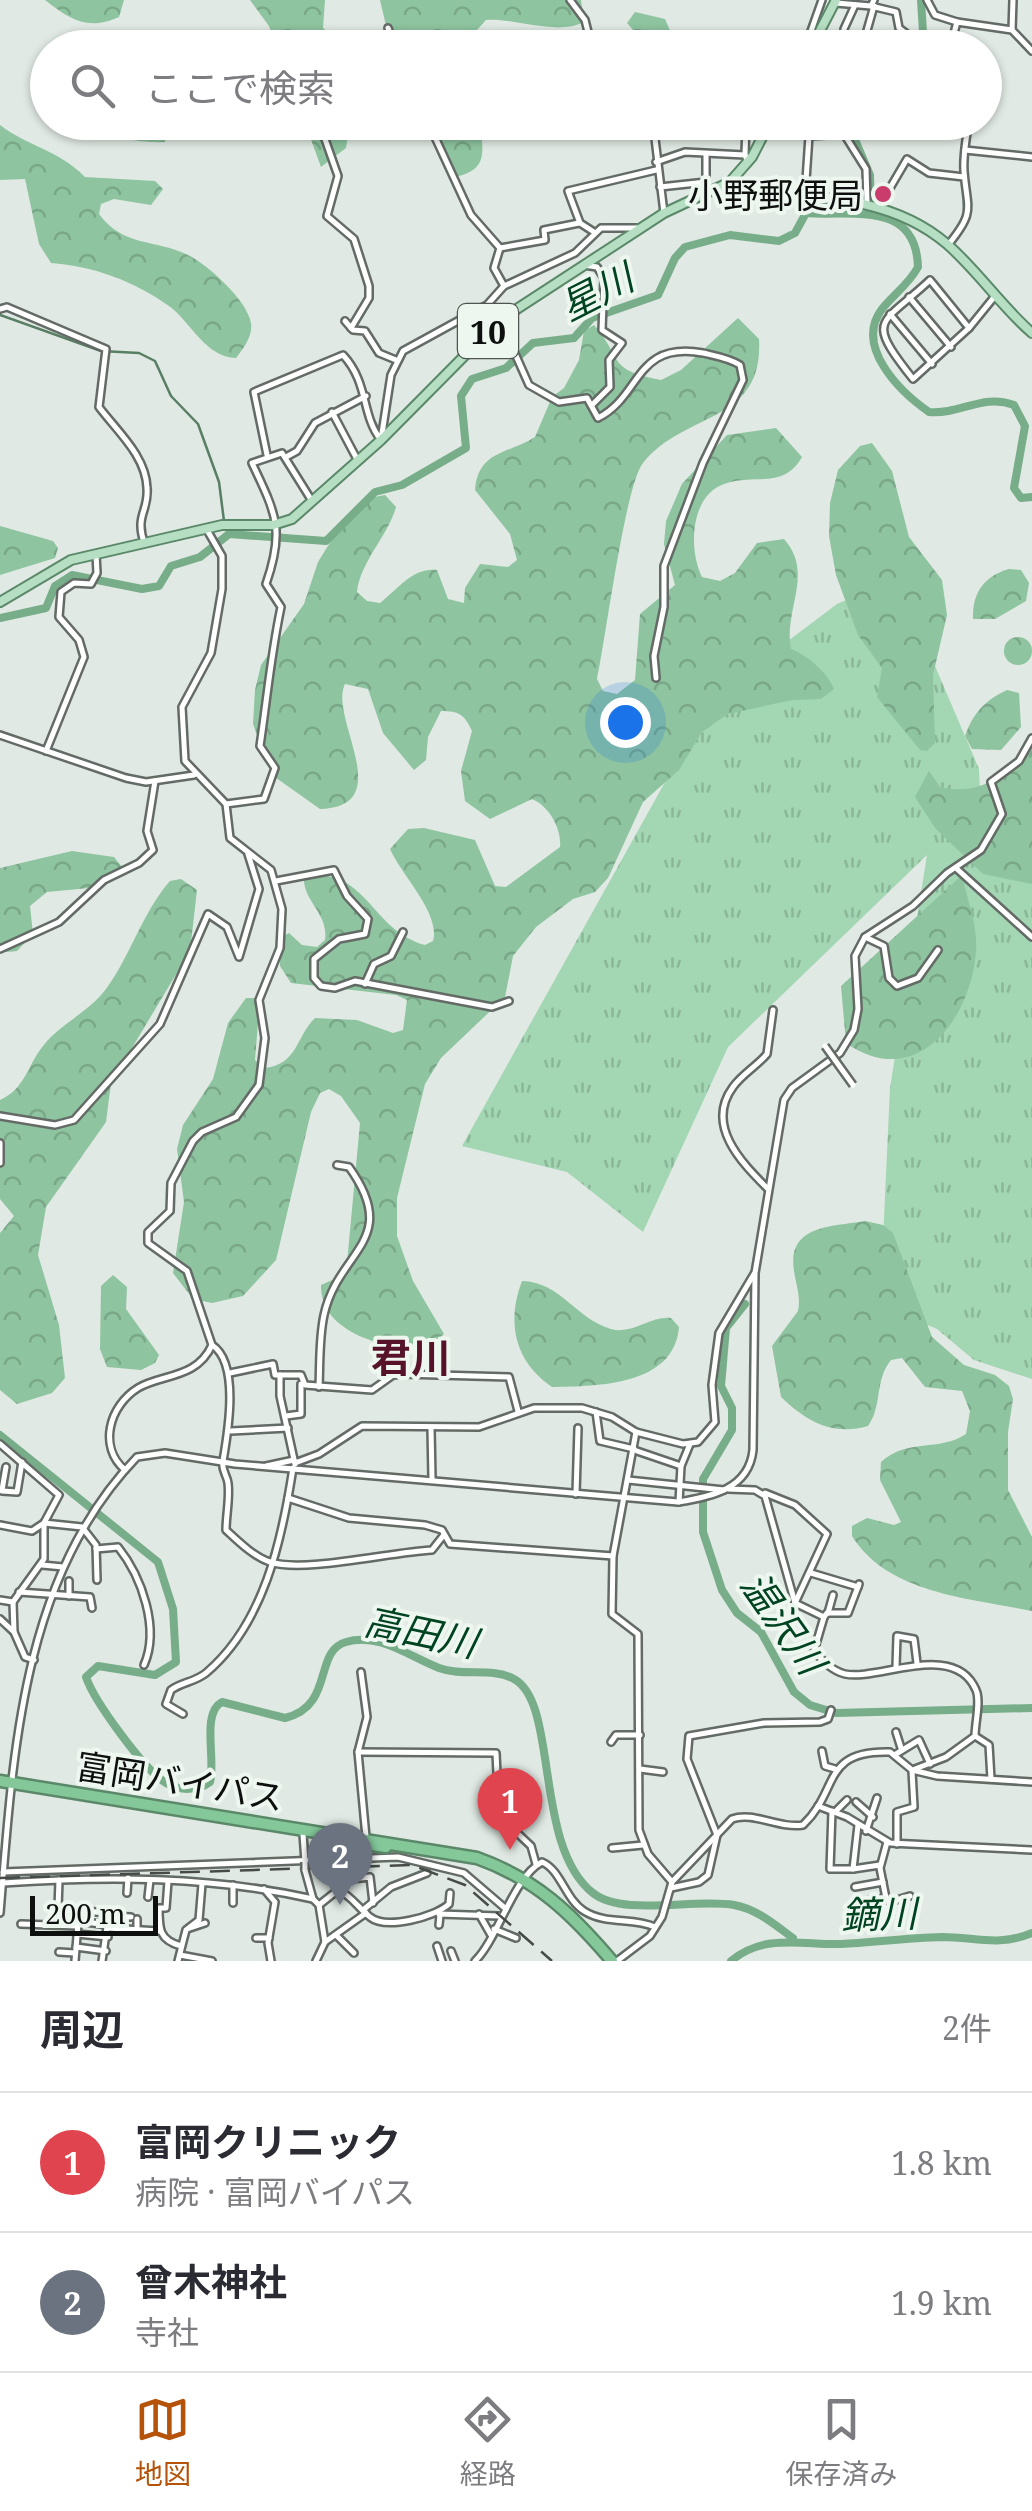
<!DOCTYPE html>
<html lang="ja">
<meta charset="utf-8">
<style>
:root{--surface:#fff;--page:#f2f2f3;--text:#2b2b33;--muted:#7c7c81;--line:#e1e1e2;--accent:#b45309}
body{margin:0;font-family:"Noto Serif","Noto Sans JP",serif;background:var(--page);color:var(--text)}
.scale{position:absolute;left:30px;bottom:25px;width:128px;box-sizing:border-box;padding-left:10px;border:5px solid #0d100e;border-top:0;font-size:28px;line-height:35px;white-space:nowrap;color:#0d100e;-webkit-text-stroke:8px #eef6f0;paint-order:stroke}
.you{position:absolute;left:625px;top:722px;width:35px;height:35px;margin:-25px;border:8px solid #fff;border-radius:50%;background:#1a73e8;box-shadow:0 0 0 15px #1a73e833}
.badge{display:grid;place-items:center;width:65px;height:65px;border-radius:50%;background:var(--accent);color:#fff;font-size:32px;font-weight:700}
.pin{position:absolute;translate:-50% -82px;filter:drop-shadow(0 2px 5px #0008)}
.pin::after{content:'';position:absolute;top:52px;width:35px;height:30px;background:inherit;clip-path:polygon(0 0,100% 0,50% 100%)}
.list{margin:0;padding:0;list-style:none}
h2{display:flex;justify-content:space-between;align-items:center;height:130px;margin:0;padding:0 40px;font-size:42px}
h2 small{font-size:32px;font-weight:400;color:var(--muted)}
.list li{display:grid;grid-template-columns:65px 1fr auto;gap:30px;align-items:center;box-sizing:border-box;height:140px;padding:0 40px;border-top:2px solid var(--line)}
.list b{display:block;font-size:38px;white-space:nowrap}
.list p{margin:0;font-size:32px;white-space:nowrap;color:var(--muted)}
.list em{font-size:32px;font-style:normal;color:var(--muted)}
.icon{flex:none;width:55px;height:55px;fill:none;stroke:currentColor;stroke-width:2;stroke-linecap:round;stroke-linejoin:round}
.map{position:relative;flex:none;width:1032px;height:1961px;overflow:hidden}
.search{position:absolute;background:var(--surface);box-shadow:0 2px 8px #0004;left:30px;right:30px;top:30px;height:110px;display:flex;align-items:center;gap:25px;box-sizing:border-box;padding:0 35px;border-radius:55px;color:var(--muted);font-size:38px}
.sheet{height:410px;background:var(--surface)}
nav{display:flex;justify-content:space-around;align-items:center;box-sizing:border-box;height:140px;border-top:2px solid var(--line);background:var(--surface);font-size:28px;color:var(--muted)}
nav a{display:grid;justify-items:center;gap:5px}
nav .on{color:var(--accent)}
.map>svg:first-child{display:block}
.grass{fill:url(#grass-tufts)}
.forest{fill:url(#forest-crowns)}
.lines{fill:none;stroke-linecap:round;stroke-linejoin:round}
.stream{stroke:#587e64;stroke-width:2.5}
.river{stroke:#78ad89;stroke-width:8}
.minor-casing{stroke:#646b66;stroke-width:10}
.major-casing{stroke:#5a8869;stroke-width:12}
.highway-casing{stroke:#5a8869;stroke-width:15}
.minor{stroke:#fff;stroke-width:5}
.major{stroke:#b5dec2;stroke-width:8}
.highway{stroke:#84c89a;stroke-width:10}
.rail{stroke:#464b48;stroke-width:2.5;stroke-dasharray:20 10;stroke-linecap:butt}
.minor-bridge-casing{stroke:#646b66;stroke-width:10;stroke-linecap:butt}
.minor-bridge{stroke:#fff;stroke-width:5}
.poi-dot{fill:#c93c6b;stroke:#eef6f0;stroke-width:4}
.labels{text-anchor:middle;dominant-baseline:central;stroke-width:8;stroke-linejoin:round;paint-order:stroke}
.shield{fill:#eef6f0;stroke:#505552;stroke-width:2.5}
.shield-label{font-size:32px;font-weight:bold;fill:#0d100e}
.poi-label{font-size:35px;fill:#0d100e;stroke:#eef6f0;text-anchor:end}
.street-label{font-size:35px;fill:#0d100e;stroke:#eef6f0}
.water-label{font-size:38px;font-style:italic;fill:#004321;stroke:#eef6f0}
.quarter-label{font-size:40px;font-weight:bold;fill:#56132a;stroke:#eef6f0}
</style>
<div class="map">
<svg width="1032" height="1961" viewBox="0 0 1032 1961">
<defs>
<pattern id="grass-tufts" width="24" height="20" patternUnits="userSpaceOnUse" patternTransform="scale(2.5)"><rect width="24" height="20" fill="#a3d6b3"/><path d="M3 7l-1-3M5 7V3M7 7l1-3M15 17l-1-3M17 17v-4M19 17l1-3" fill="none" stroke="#8bb799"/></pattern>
<pattern id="forest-crowns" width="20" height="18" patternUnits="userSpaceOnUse" patternTransform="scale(2.5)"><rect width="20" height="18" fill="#8ec49f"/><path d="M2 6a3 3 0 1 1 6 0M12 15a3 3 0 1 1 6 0" fill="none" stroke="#79a788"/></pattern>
</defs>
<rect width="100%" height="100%" fill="#e0e9e3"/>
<path class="grass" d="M897,577L979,769L982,837L1032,828V1379L974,1360L937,1329L880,1305L890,1088L927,855L728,1047L643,1232L567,1172L462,1146L712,698L837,604Z"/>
<g class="forest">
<path d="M45,0H124L119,17C87,31 71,20 45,0Z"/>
<path d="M250,0H325L323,28L346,47H277L269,26Z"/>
<path d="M380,0H581L584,22C556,36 517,18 486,20L477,30L498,47H391Z"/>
<path d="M635,12L665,19L672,35L670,47H648L627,23Z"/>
<path d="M93,123H160L167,132L165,142C144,143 106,139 93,123Z"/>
<path d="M305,123H350L346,148L321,167Z"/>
<path d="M428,123H480C483,151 489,170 455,177L446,172Z"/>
<path d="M0,125C27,146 59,150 85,177L155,181L163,189L151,205L114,199L101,204L99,214C123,247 155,239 188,255C208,265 247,300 251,323C253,336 243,349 236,358C205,357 192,323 169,306C134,281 93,266 51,263L39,244L25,179L0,180Z"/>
<path d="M738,318L759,339C764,424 684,411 643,463C625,486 606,638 597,679L603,691L617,694L635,680L640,614L675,585L664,544L666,521L682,484L727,435L776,428L802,457C784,489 757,474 727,483C690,493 688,549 702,577L720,581L735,573L757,543L784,539C815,574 783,610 791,649C807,655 828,673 834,689L821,699L792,700L728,714L702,732L679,770L643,802L608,878L595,892L573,899L536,927L513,956L505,997L441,1058L425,1084L397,1198V1236L413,1281L444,1334L427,1350C387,1349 320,1334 321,1285L346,1274L360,1123L341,1096L329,1089L320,1093L311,1112L276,1260L243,1296L212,1303L193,1299L173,1273L184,1202L177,1149L183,1125L213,1079L228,1023L246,998H255L259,1010L255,1060L264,1068C298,1065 296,1036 315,1018L357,1020L393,1033L403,1030L407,1000L396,995L291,983L280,966L279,938L289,933L302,945L317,947L325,940C329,913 302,901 304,876C367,866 370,930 425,945L433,941C441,914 402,876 390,849L408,829L424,828L475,840L495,886L506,887L560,847C562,829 549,806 532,799L490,819L465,801L461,771L472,731C464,714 459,711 441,711L428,737L426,760L414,770L383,733L368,689L345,684C328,717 399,807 320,809L272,775L253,724L255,690L261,665L304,604L318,562L331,541L369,498L385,495L396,507C388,536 360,562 357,592L367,601L380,603C398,589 413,567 437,570L448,599L464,603L465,588L480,564L508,567L517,560L510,534L475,490C478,451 508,454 535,437L552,397L564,388L579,360L584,331L594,325C623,358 606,370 661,380L681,370Z"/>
<path d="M872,443L892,471L909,537L942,580L947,615L933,675L935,743L927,751L920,750L877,697L882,668L858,635L836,575L829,536L830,503L838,470L860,446Z"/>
<path d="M0,526L53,541L58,548L55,558L0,575Z"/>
<path d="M1009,569L1021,570L1029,583L1026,601L995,619H973C972,593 984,576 1009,569Z"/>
<circle cx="1018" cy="651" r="14"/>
<path d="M1007,690L1019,693L1021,727L1001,750L972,749L965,736C973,713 985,700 1007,690Z"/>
<path d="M1032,748V884L983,874L935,828L915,797L929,771L940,787C981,796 1004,776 1032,748Z"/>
<path d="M72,851L114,857L122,867L119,875L89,888L47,892L30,906L33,934L17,951L6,952L0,945V868Z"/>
<path d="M962,875C967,899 978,926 976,951C971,1020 916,1092 846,1043L841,986Z"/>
<path d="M181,879L197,890L190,951L111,1083L106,1122L46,1207L38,1255L59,1325L65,1378L52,1393L17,1404L0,1390V1233L14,1216L0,1199V1100C25,1089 27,1066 43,1046C61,1023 88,1013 106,989C131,955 142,913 170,881Z"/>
<path d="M865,1221L883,1225L893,1233L932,1337L964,1365L995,1375L1009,1386L1013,1399L1008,1432V1490L1032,1537V1611C970,1598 888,1594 852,1536V1526L867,1518L894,1525L901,1522L880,1480L881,1462C907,1438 939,1452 966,1434L970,1411L962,1391L925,1387L902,1358L891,1360C874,1381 883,1405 868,1426C833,1436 807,1422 781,1397L772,1346L798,1311C801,1297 796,1285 794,1271C787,1225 830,1227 865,1221Z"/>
<path d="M113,1275L127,1287L126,1309L159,1355L155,1363L141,1370L107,1367L100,1349L101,1286Z"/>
<path d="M522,1281C561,1282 576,1319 611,1329C633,1335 649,1316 671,1318L679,1327C674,1386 598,1386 552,1387C515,1362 506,1323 522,1281Z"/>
</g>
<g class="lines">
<path class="stream" d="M0,315L101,351L139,353L155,361L171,396L198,424L219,482L224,521"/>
<g class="river">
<path d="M921,0L924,48"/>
<path d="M854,122L853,135L870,175L871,209"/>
<path d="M0,618L46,608L55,586L72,575L142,589L159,586L171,566L200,557L229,534L326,541L375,492L402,485L466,448L461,396L472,379L506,368L533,343L574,338L592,318L658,295L675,258L685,247L730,235L779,241L795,233L806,213C850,217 916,199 918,267C909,284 894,294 882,309C854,346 899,391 929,412C960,415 983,393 1014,405L1025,426L1014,488L1021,498L1032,497"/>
<path d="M745,1304L726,1328L721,1386L732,1408V1430L703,1479V1532L722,1590L737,1613L761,1632L794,1692L810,1705L836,1713L1032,1708"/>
<path d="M0,1435L158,1562L173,1609L176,1662L155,1675L98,1666L86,1677C94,1701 145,1771 166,1783C180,1791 198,1791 210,1782C216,1759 201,1713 222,1702L285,1718C335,1706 313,1651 346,1642C379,1632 410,1657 439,1668C463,1677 492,1667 514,1679C559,1703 533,1846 593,1893C623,1917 695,1898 734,1905C757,1909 775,1925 793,1938"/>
<path d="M731,1961C764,1933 803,1945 841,1944C875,1942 908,1938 942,1937C975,1937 999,1947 1032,1933"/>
</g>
<defs>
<g id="minor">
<path d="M570,0L585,20L592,48"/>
<path d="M927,0L935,15L957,22"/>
<path d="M836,3L871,6L874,0"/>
<path d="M871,6L896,12L899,28L907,34"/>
<path d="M388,28L396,48"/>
<path d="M844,29L855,5"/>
<path d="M1012,30L1013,0"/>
<path d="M805,48L822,0"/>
<path d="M862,48L874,6"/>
<path d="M950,48L957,22L1012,30L1032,51"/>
<path d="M305,122V131"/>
<path d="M319,122L338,176L327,216L354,239L369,286V298L351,328"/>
<path d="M428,122L471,215L500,248L494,268L504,286"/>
<path d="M653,122L664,213"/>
<path d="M965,150L1032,157"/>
<path d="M745,155L746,122"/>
<path d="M656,162L685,152L745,155L748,162"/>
<path d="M706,181V154"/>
<path d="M660,187L706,182"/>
<path d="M805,195L809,136L844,134L866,169L867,203"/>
<path d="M880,205L907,159L929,173L964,177"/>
<path d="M594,232L580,223L568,191L656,170"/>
<path d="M948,245C976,211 967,210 964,171C963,155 966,138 969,122"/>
<path d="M500,248L545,240L544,230L579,223"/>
<path d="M584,265L597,267L604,278L602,330L622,343L609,360L610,387L592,405"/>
<path d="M930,280L969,328L913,379C864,317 881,326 930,280Z"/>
<path d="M909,297L951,347"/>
<path d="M0,309L7,307L106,349L99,407C117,431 146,456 147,488C149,511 135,515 144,542"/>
<path d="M890,314L932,364"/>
<path d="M500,320L529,385L559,402L587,398L598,418C642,396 634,341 703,353C716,356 729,358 740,365L743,380L703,463L664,566V607L654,656L656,678"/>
<path d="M345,321L353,330L365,331L379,353L396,360"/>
<path d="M969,328L995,296"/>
<path d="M332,412L358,461"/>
<path d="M267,455L254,392L343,355C369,383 361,415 381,440L391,375L403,351L487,305L504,286L575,253L601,228H642"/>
<path d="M286,457L297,451L315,423L366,396"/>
<path d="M0,735L126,778L146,782L194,775"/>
<path d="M46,751L84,657L79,640L59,617L61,592L74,583L91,584L97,573L96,554"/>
<path d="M226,804L264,799L275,768L260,746C267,699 271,654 281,607L266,584C285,530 276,514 252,463L282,453L312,501"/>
<path d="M957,869L1032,937"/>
<path d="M276,881L334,870L347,896L368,919L365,934L339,939L314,959V978L321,986L335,988L355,981L492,1007L509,1001"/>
<path d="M865,937L884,946L889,978L897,986L918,978L938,950"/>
<path d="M0,949L59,922L104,880L139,863L153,850L147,831L155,781"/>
<path d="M365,984L374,964L391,956L403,932"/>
<path d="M0,1116L55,1125L74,1120L160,1024L208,914L227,927L239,957L259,889L248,854"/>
<path d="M0,1143V1163"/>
<path d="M767,1188C741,1162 705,1125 733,1087C742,1074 757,1066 767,1054L773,1010"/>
<path d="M212,1345C240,1363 228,1432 223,1461C221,1470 227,1475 228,1483C230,1498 226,1515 226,1530C238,1541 254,1557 270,1562C304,1573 391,1552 432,1550L443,1536"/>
<path d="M230,1373L273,1364L275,1375H280V1396L295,1464"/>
<path d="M280,1375H301L305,1385L372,1390L393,1375L403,1374L509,1377L518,1411"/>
<path d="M319,1387C320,1364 319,1338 324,1315C338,1250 402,1241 349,1167L337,1165"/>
<path d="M596,1412L600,1441L634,1449"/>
<path d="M286,1416L301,1414V1384"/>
<path d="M431,1428L432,1479"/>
<path d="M231,1431L288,1428"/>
<path d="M636,1432L613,1556L612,1614L638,1634L639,1830L648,1854L672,1882"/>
<path d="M0,1444L59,1495L44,1523V1559L13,1602L14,1632"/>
<path d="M634,1450L681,1466"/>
<path d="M295,1463L319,1454L362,1426L479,1427L534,1408H582L612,1417L636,1432L683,1444L698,1442L715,1422L712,1385L719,1333L754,1274"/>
<path d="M266,1466L294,1460"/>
<path d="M125,1470C98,1447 109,1406 138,1388C161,1374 197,1379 212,1345L187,1271L148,1243V1232L170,1211L171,1183L193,1141L202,1132L236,1117L259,1085L265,1038L259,1000L280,948L282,909L271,870L230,838L226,804L185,761L182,707L211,653L222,589V556L207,530"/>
<path d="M628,1480L724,1490"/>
<path d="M728,1489L755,1490L765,1496L795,1603L824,1617L814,1651C822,1660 832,1671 845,1674C878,1681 955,1640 976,1690C981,1701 975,1723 975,1736L946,1757L915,1769"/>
<path d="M2,1490L6,1467"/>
<path d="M2,1491L17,1492L22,1462"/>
<path d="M765,1493L795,1505L827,1534L795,1603"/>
<path d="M576,1494L578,1428"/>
<path d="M288,1498L349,1518L425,1525L442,1530L450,1544L613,1556"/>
<path d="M679,1502L681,1466L690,1444"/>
<path d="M0,1525L32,1531L44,1523L82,1527L96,1545L97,1580"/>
<path d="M96,1549L118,1547C142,1577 160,1629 144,1665"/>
<path d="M42,1565L63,1567"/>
<path d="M811,1573L858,1587"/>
<path d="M69,1581V1596"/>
<path d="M19,1592L90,1597L92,1608"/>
<path d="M0,1600L13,1602"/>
<path d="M828,1613L833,1595"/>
<path d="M824,1617L827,1613H848L859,1584"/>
<path d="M0,1619L14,1632L25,1657L34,1660"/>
<path d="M896,1667L897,1636L914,1639L917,1663"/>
<path d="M183,1714L166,1704L171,1690C182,1682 195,1682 206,1673C264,1624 282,1540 293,1468"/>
<path d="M896,1732L901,1748"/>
<path d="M975,1736L989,1745L991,1779"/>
<path d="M611,1742L616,1735H640"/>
<path d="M822,1751L825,1766L835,1769"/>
<path d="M358,1752L496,1753L499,1816L531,1846L536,1864"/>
<path d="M896,1754L919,1740L930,1764"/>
<path d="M640,1769L663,1772"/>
<path d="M856,1802L873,1817"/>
<path d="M818,1806L847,1817L890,1843L1032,1850"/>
<path d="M832,1811L830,1869H853L858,1825"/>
<path d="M835,1812L847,1800"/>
<path d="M866,1831L877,1798"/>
<path d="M303,1834L305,1862"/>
<path d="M887,1842L880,1868L886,1898L890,1902L910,1896"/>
<path d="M897,1844V1812L914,1807L912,1771"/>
<path d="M612,1848L643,1845"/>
<path d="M356,1858L366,1837L358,1752L367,1717L361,1672"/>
<path d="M853,1869L880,1865"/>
<path d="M305,1870L313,1899L319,1905L325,1942L316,1961"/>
<path d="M3,1872L398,1857L464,1873L506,1909"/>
<path d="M59,1880L58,1909L109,1913L102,1961"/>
<path d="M168,1881L166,1908H159C159,1929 159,1940 181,1946"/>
<path d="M3,1883C106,1876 212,1876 313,1899"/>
<path d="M233,1885V1903"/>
<path d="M855,1887L883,1882"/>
<path d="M336,1888L352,1879L370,1877L373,1903"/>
<path d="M671,1888L699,1882L708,1875L717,1835L687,1759L689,1736L764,1723L820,1722L828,1719L831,1710"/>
<path d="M264,1889L275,1902L268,1943L271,1961"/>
<path d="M127,1893L128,1878"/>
<path d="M148,1897L150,1880"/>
<path d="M854,1903L886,1898"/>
<path d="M319,1905L338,1890C352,1896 358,1908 370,1917C386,1930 435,1917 449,1904L450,1893"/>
<path d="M363,1910L391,1887L427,1873"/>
<path d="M0,1913C13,1756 21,1577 137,1457L165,1453L235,1464L678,1502C711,1497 749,1489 753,1450L755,1273L784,1100L792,1088L840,1053L854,1030L858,1009L855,956L865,937L913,906L947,873L981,850L1002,814L991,782L1019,761L1032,738"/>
<path d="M439,1914L499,1916"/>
<path d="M479,1914L491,1935"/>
<path d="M108,1916L131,1917"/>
<path d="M137,1919V1931"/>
<path d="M78,1921L108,1925"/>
<path d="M21,1924L78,1926"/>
<path d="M439,1925L440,1915"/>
<path d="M108,1928L159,1931"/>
<path d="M190,1928L205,1923"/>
<path d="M494,1929L516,1938"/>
<path d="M77,1934L108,1937"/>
<path d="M336,1935L354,1953"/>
<path d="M256,1938H269"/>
<path d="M325,1942L366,1913"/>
<path d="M437,1946L442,1961"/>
<path d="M76,1947L106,1951"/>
<path d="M451,1951L455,1961"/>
<path d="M59,1952L75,1953"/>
<path d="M180,1955L212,1961"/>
<path d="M75,1961L79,1911"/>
<path d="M178,1961L186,1930L199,1920L202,1884"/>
<path d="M475,1961C498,1939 513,1877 542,1862C561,1870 565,1899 584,1911C606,1925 632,1917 655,1927"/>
<path d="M617,1961L650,1936L662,1917L672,1882L732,1819C753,1811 779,1829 803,1825C840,1790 821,1750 890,1752L912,1770L937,1776L1032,1782"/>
</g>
<g id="major">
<path d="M811,48L836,0"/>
<path d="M730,182L743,191C814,197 890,195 947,244C978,271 1001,306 1032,333"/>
<path d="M0,602L71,560L222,525H273L292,519L381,440L500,320L664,213L730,182L752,157L770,122"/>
</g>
<g id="highway">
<path d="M0,1781L477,1858C536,1879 572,1914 612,1961"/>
<path d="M338,1840L386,1847"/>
</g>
</defs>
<use href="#minor" class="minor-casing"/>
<use href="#major" class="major-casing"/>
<use href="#highway" class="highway-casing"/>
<use href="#minor" class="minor"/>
<use href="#major" class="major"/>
<use href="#highway" class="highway"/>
<path class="rail" d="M0,1878L412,1865L465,1885L552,1961"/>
<defs>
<g id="minor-bridge">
<path d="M825,1046L853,1085"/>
<path d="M305,1862V1870"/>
</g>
</defs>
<use href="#minor-bridge" class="minor-bridge-casing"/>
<use href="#minor-bridge" class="minor-bridge"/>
</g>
<circle class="poi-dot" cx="883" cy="194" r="10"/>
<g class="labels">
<rect class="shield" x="458" y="304" width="60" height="54" rx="8"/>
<g class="shield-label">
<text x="488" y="331">10</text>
</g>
<g class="poi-label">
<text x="863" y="194">小野郵便局</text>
</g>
<g class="street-label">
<text transform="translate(180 1781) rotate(9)">富岡バイパス</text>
</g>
<g class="water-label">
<text transform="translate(596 291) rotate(-27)">星川</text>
<text transform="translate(784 1622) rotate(55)">温沢川</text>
<text transform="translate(421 1631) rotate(12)">高田川</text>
<text transform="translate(879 1913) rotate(-2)">鏑川</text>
</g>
<g class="quarter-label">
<text x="411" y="1356">君川</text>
</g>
</g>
</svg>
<div class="scale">200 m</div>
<div class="you"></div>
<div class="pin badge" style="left:510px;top:1850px;background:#e0444e">1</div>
<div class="pin badge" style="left:340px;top:1905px;background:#6b7280">2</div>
<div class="search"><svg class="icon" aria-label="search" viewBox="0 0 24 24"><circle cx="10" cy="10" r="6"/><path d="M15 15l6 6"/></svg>ここで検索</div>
</div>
<section class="sheet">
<h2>周辺<small>2件</small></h2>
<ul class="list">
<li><span class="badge" style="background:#e0444e">1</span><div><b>富岡クリニック</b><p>病院 · 富岡バイパス</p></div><em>1.8 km</em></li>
<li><span class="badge" style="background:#6b7280">2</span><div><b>曾木神社</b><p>寺社</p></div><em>1.9 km</em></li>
</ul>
</section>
<nav>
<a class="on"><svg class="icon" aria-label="map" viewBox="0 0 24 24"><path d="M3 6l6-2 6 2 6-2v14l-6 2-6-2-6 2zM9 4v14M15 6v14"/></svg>地図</a>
<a><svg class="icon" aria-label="directions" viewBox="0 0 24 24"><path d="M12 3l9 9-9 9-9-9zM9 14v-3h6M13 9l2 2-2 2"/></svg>経路</a>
<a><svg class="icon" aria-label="saved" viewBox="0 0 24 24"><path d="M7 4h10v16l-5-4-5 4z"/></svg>保存済み</a>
</nav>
